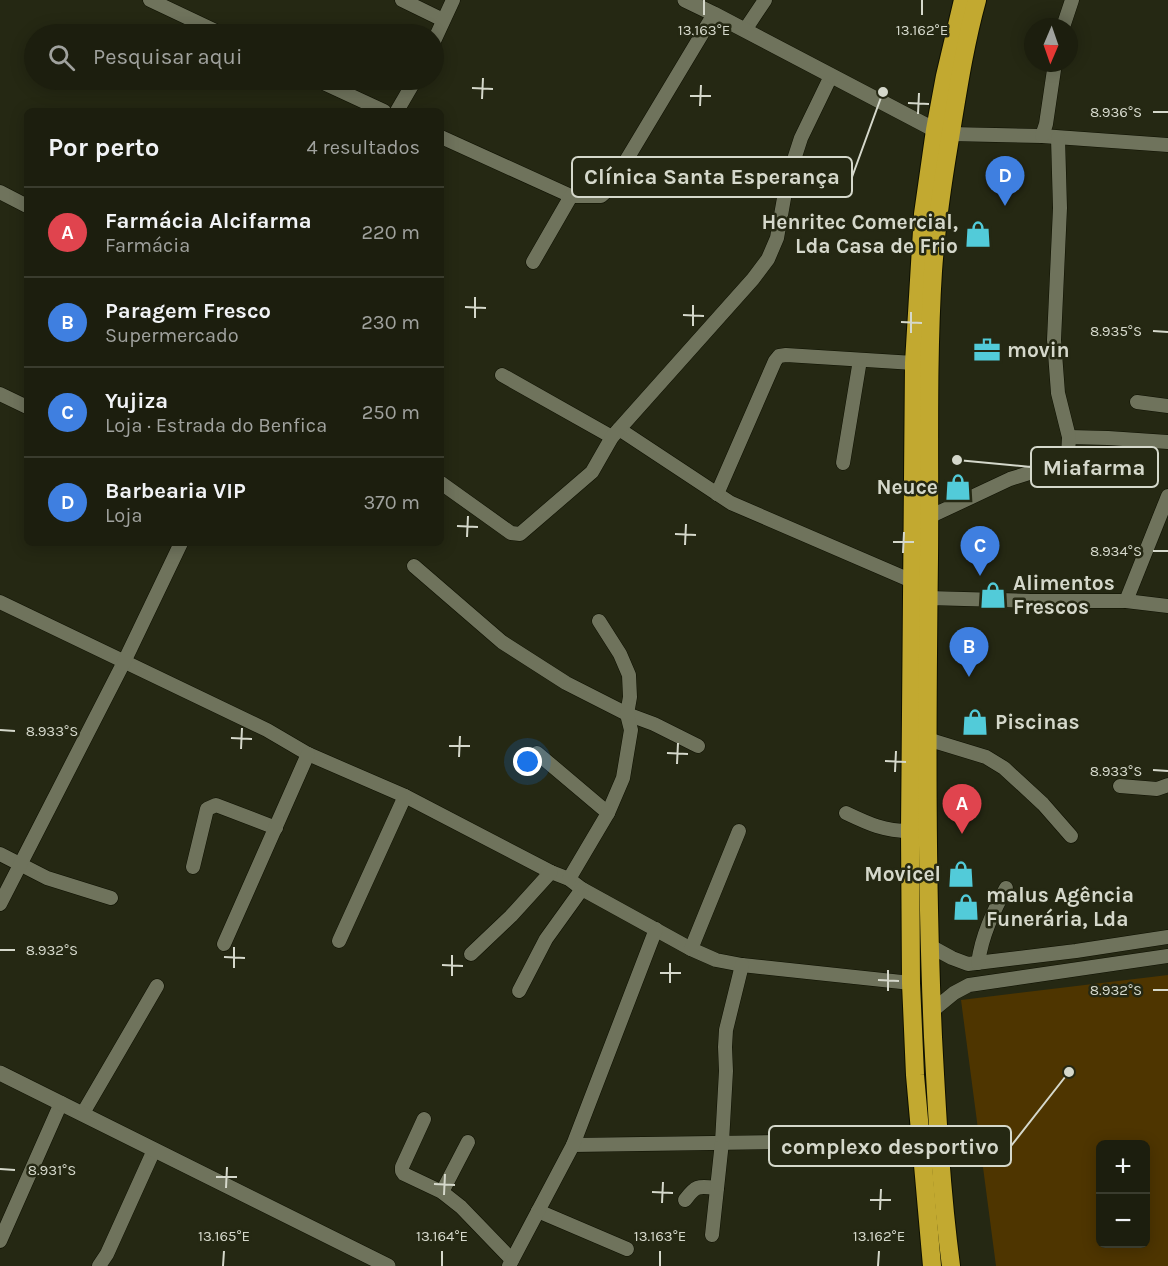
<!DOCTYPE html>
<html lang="pt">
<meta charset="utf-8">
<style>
:root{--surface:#1c1e0e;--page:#292b1c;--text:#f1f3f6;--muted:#a0a29e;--line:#3a3c2e;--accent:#0b8043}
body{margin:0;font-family:Karla,sans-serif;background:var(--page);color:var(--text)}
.controls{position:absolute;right:18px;bottom:18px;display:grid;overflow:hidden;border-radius:9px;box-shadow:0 3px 15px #0003}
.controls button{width:54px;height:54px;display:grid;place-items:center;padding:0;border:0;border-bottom:2px solid var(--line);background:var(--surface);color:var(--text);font:30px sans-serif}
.compass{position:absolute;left:1024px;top:18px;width:54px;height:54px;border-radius:50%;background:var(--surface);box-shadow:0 3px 15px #0003;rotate:182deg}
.you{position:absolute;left:528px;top:762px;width:21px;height:21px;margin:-15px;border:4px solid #fff;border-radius:50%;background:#1a73e8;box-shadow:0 0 0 9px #1a73e833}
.badge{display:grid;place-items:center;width:39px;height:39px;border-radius:50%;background:var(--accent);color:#fff;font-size:20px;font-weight:700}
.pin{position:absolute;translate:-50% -50px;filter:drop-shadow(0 2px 3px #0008)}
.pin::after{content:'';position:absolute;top:32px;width:21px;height:18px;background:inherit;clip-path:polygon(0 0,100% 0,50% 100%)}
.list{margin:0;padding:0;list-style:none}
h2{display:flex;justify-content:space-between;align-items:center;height:78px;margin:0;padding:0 24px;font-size:26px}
h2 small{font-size:20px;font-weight:400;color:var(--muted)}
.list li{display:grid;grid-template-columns:39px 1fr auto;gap:18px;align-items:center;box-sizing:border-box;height:90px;padding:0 24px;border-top:2px solid var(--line)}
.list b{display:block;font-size:22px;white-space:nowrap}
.list p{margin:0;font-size:20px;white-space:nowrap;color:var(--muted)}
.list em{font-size:20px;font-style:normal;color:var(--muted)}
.icon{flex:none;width:33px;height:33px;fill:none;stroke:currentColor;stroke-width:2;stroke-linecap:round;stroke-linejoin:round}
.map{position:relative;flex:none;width:1168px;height:1266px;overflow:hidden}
.search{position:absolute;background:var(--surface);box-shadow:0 3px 15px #0003;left:24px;top:24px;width:420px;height:66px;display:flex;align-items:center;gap:15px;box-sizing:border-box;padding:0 21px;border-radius:33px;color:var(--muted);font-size:22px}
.panel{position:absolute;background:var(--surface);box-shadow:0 3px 15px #0003;left:24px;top:108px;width:420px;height:438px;border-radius:9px}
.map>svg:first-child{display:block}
.green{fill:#4e3500;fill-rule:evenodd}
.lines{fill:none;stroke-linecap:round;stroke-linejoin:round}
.street-casing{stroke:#0e1001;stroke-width:15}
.secondary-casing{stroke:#0e1001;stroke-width:16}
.highway-casing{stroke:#0e1001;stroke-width:20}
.street{stroke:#6f735c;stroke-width:14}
.secondary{stroke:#6f735c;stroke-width:15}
.highway{stroke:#c2a930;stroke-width:18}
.ticks{fill:none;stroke:#d5d8cb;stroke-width:2}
.labels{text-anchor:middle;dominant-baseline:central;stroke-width:5;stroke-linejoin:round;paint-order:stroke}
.poi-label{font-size:21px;font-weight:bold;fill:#d5d8cb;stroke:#252813;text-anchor:start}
.ticks-label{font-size:15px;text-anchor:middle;fill:#d5d8cb;stroke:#252813;stroke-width:5;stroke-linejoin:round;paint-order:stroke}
.leader{fill:none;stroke:#d5d8cb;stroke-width:2}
.callout-dot{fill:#d5d8cb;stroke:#252813;stroke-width:2}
.callout{fill:#252813;stroke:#d5d8cb;stroke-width:2}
.callout-label{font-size:22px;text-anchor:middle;font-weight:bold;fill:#d5d8cb}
</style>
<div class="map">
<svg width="1168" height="1266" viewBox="0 0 1168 1266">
<rect width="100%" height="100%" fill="#252813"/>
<path class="green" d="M1168,975V1266H996L961,1000ZM1100,1144H1146V1244H1100Z"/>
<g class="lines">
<defs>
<g id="street">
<path d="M150,0L222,34"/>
<path d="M402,0L443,20"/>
<path d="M1063,27L1072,0"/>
<path d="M745,30L765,0"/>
<path d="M434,41L453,0"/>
<path d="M317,80L384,111"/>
<path d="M397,111L415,80"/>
<path d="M950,134L1042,136L1168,145"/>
<path d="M1042,136L1046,124L1055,63"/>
<path d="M441,137L571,196H601L609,189L714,14"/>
<path d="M0,192L27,206"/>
<path d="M533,262L571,196"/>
<path d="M502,375L612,437"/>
<path d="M0,394L27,407"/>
<path d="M1137,402L1168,406"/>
<path d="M619,429L731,503L912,581"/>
<path d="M1069,437L1108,438L1168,442"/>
<path d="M843,463L860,360"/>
<path d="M441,483L511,533L520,534L592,472L612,437L753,279L768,259L777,238L787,181L801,138L831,76"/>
<path d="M717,494L775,361L779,356L786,355L914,363"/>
<path d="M929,517L1010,479L1064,462L1068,456L1069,437L1058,393L1054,340L1060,208L1058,138"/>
<path d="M414,566L502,642L566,683L627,714L654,724L698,746"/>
<path d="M928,598L1031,601H1126L1168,606"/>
<path d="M1126,601L1168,496"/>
<path d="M0,602L267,730L308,754L405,796L551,872L569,879L582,889L691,949L716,960L742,965L911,983"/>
<path d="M927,739L986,757L1004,768L1043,804L1071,836"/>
<path d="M537,753L608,813"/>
<path d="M1120,786L1157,789L1168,785"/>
<path d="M846,813C869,824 884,831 910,831"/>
<path d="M0,854L47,878L111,898"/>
<path d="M193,867L207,809L216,805L276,828"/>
<path d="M569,879L608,813L623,778L631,730L627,714L630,697L629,675L620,654L599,621"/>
<path d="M0,904L124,662L181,543"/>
<path d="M339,941L405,796"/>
<path d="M224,944L308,754"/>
<path d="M930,946L952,958L968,964L1076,951L1168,937"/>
<path d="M691,949L739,831"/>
<path d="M471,954L511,916L551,872"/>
<path d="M978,963C982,935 993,912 1006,888"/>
<path d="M519,991L546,939L582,889"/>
<path d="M932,1011L954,993L969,985L1168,956"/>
<path d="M83,1113L157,986"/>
<path d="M424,1119L402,1167V1171L404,1174L442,1192L461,1207L512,1260"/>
<path d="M573,1145L841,1141L921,1147"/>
<path d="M442,1192L468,1142"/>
<path d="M685,1200C696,1185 698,1186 717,1188"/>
<path d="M538,1211L627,1249"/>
<path d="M712,1235L722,1142L726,1071L725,1047L726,1030L742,965"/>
<path d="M0,1241L61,1103"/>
<path d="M99,1266L107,1254L154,1150"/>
<path d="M509,1266L573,1145L656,929"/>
</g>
<g id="secondary">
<path d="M685,0L714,14L935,130"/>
<path d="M0,1073L388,1266"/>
</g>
<g id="highway">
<path d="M932,1266L915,1075L911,983L910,831L914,363L923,214L935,130L945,76L963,0"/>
<path d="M951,1266C941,1190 937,1113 933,1037C926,877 927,718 929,558C930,462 927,366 933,271C936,228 942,186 949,144C957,96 964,47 977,0"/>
</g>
</defs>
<use href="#street" class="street-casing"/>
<use href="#secondary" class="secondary-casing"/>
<use href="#highway" class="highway-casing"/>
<use href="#street" class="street"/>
<use href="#secondary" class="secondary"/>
<use href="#highway" class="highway"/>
</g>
<path class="ticks" d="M704,15V0M922,15V0M472,88L493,89M690,96H711M482,99L483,78M908,103L929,104M700,106L701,85M1153,112H1168M918,114L919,93M465,307L486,308M683,315L704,316M475,318V297M901,322L922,323M693,326V305M1153,331L1168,332M911,333V312M457,526L478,527M675,534L696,535M467,537L468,516M893,542H914M685,545L686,524M1153,551H1168M903,553L904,532M0,730L15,731M231,738L252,739M449,746H470M241,749L242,728M667,753L688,754M459,757L460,736M885,761L906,762M677,764L678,743M1153,770L1168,771M895,772L896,751M0,950H15M224,957L245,958M442,965L463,966M234,968V947M660,973H681M452,976V955M878,980L899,981M670,983V963M1153,990H1168M888,991V970M0,1169L15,1170M216,1177H237M434,1184L455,1185M226,1188L227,1167M652,1192L673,1193M444,1195L445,1174M870,1200H891M662,1203L663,1182M880,1210L881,1189M223,1266L224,1251M442,1266V1251M660,1266V1251M878,1266L879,1251"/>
<defs>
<symbol id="shop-bare" viewBox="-9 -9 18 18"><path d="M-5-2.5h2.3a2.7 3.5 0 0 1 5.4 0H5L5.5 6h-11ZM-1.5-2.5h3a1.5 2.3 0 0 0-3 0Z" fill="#52cbd9" stroke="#252813" stroke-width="2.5" paint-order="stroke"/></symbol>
<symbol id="office-bare" viewBox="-9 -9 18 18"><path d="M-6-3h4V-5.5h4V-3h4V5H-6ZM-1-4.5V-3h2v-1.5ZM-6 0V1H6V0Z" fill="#52cbd9" stroke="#252813" stroke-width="2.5" paint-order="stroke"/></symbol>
</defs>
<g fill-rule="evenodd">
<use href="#shop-bare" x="959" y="215" width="38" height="38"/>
<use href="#office-bare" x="968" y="331" width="38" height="38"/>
<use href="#shop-bare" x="939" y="468" width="38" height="38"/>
<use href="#shop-bare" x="974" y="576" width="38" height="38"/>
<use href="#shop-bare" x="956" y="703" width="38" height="38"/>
<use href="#shop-bare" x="942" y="855" width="38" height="38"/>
<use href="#shop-bare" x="947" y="888" width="38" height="38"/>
</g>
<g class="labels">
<g class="poi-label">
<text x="958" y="222" text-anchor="end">Henritec Comercial,<tspan x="958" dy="24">Lda Casa de Frio</tspan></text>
<text x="1007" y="350">movin</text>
<text x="938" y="487" text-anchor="end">Neuce</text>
<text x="1013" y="583">Alimentos<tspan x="1013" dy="24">Frescos</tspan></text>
<text x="995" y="722">Piscinas</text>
<text x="941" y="874" text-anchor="end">Movicel</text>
<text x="986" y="895">malus Agência<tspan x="986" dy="24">Funerária, Lda</tspan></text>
</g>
</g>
<g class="ticks-label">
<text x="704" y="35">13.163°E</text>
<text x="922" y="35">13.162°E</text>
<text x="1116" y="117">8.936°S</text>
<text x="1116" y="336">8.935°S</text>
<text x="1116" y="556">8.934°S</text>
<text x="52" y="736">8.933°S</text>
<text x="1116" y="776">8.933°S</text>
<text x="52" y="955">8.932°S</text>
<text x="1116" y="995">8.932°S</text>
<text x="52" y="1175">8.931°S</text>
<text x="224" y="1241">13.165°E</text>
<text x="442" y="1241">13.164°E</text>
<text x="660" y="1241">13.163°E</text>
<text x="879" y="1241">13.162°E</text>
</g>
<path class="leader" d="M883 92L852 177M957 460L1031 467M1069 1072L1011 1146"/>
<g class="callout-dot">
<circle cx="883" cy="92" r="6"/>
<circle cx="957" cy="460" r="6"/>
<circle cx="1069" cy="1072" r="6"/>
</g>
<g class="callout">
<rect x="572" y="157" width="280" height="40" rx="6"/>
<rect x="1031" y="447" width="127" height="40" rx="6"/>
<rect x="769" y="1126" width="242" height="40" rx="6"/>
</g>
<g class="callout-label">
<text x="712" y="184">Clínica Santa Esperança</text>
<text x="1094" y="475">Miafarma</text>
<text x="890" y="1154">complexo desportivo</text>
</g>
</svg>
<div class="controls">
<button>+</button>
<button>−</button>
</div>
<svg class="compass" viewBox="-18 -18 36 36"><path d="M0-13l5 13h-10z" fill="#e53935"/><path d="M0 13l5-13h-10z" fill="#a0a29e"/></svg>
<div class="you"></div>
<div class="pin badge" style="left:962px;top:834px;background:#e0444e">A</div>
<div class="pin badge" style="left:969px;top:677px;background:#3f7fe0">B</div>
<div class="pin badge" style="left:980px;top:576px;background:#3f7fe0">C</div>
<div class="pin badge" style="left:1005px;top:206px;background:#3f7fe0">D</div>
<div class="search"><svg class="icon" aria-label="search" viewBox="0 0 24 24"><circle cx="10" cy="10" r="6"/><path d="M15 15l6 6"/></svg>Pesquisar aqui</div>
<section class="panel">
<h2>Por perto<small>4 resultados</small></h2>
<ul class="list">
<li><span class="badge" style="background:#e0444e">A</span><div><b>Farmácia Alcifarma</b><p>Farmácia</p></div><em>220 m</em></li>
<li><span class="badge" style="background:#3f7fe0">B</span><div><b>Paragem Fresco</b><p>Supermercado</p></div><em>230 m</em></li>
<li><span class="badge" style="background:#3f7fe0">C</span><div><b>Yujiza</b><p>Loja · Estrada do Benfica</p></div><em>250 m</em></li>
<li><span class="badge" style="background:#3f7fe0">D</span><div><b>Barbearia VIP</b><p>Loja</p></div><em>370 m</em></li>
</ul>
</section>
</div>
